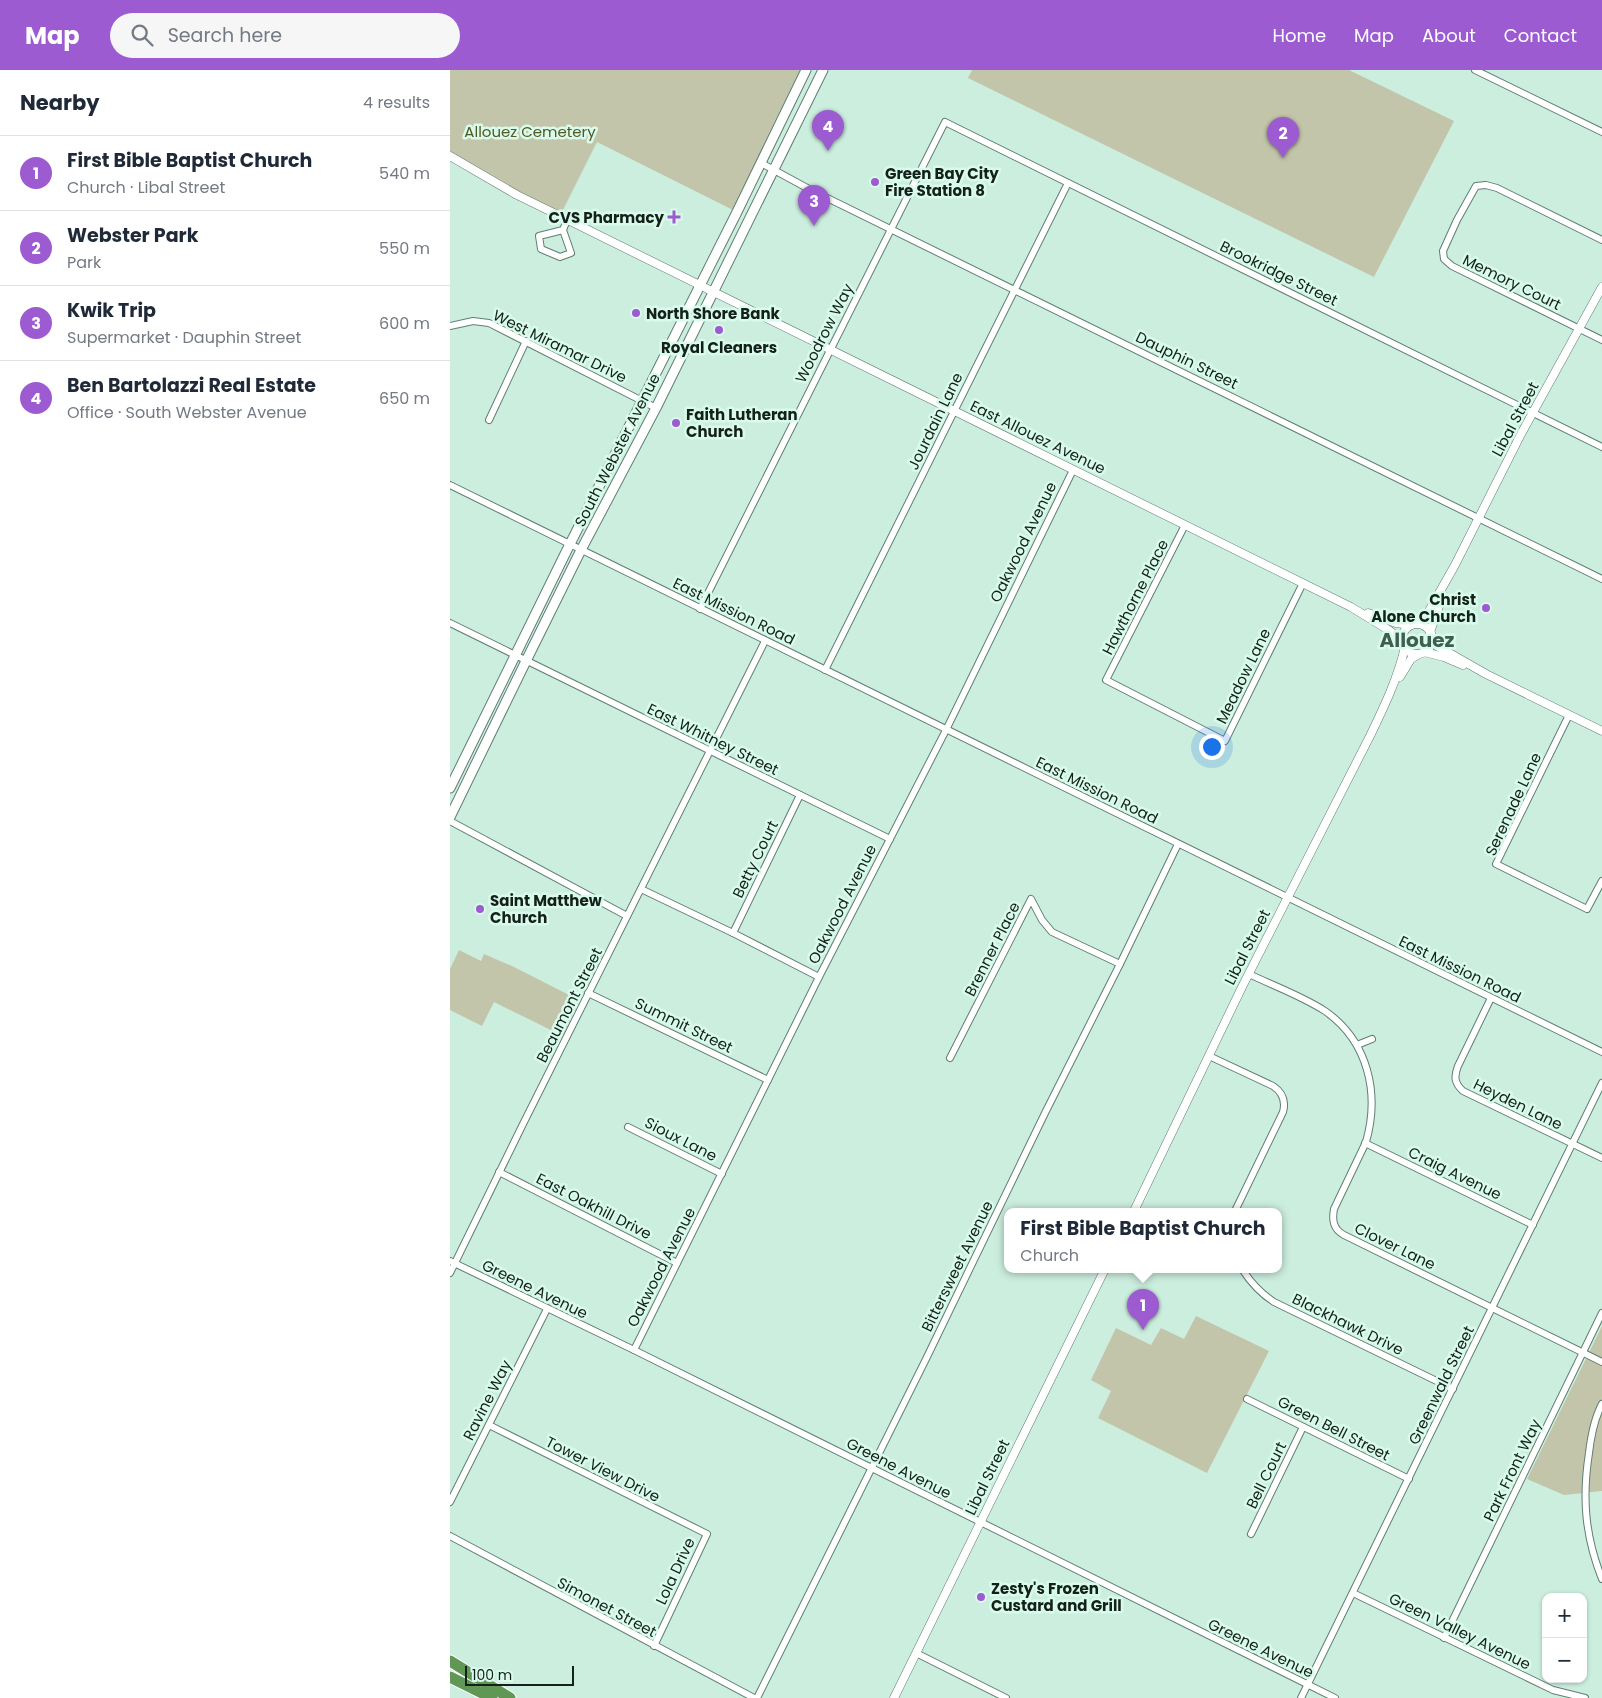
<!DOCTYPE html>
<meta charset="utf-8">
<style>
:root{--surface:#fff;--page:#f6f6f7;--text:#1f2937;--muted:#747a83;--line:#e0e1e3;--accent:#9d5bd1}
body{margin:0;font-family:Poppins,sans-serif;background:var(--page);color:var(--text)}
.controls{position:absolute;right:15px;bottom:15px;display:grid;overflow:hidden;border-radius:10px;box-shadow:0 1px 4px #0004}
.controls button{width:45px;height:45px;display:grid;place-items:center;padding:0;border:0;border-bottom:1px solid var(--line);background:var(--surface);color:var(--text);font:25px sans-serif}
.scale{position:absolute;left:15px;bottom:12px;width:109px;box-sizing:border-box;padding-left:5px;border:2px solid #14201b;border-top:0;font-size:14px;line-height:18px;white-space:nowrap;color:#14201b;-webkit-text-stroke:4px #d9fbec;paint-order:stroke}
.you{position:absolute;left:761px;top:676px;width:18px;height:18px;margin:-12px;border:4px solid #fff;border-radius:50%;background:#1a73e8;box-shadow:0 0 0 8px #1a73e833}
.badge{display:grid;place-items:center;width:32px;height:32px;border-radius:50%;background:var(--accent);color:#fff;font-size:16px;font-weight:700}
.pin{position:absolute;translate:-50% -41px;filter:drop-shadow(0 1px 2px #0008)}
.pin::after{content:'';position:absolute;top:26px;width:18px;height:15px;background:inherit;clip-path:polygon(0 0,100% 0,50% 100%)}
.popup{position:absolute;left:554px;top:1138px;width:278px;height:65px;box-sizing:border-box;display:grid;place-content:center;border-radius:10px;background:var(--surface);filter:drop-shadow(0 1px 4px #0005);font-size:16px;white-space:nowrap;color:var(--muted)}
.popup b{font-size:19px;color:var(--text)}
.popup::after{content:'';position:absolute;left:50%;top:100%;margin-left:-10px;border:10px solid transparent;border-top-color:var(--surface)}
.list{margin:0;padding:0;list-style:none}
h2{display:flex;justify-content:space-between;align-items:center;height:65px;margin:0;padding:0 20px;font-size:21px}
h2 small{font-size:16px;font-weight:400;color:var(--muted)}
.list li{display:grid;grid-template-columns:32px 1fr auto;gap:15px;align-items:center;box-sizing:border-box;height:75px;padding:0 20px;border-top:1px solid var(--line)}
.list b{display:block;font-size:19px;white-space:nowrap}
.list p{margin:0;font-size:16px;white-space:nowrap;color:var(--muted)}
.list em{font-size:16px;font-style:normal;color:var(--muted)}
.icon{flex:none;width:28px;height:28px;fill:none;stroke:currentColor;stroke-width:2;stroke-linecap:round;stroke-linejoin:round}
.map{position:relative;flex:none;width:1152px;height:1628px;overflow:hidden}
header{display:flex;align-items:center;gap:30px;box-sizing:border-box;height:70px;padding:0 25px;background:var(--accent);color:#fff}
header strong{font-size:24px}
nav{display:flex;gap:28px;margin-inline-start:auto;font-size:18px}
.search{width:350px;height:45px;background:var(--page);display:flex;align-items:center;gap:12px;box-sizing:border-box;padding:0 18px;border-radius:28px;color:var(--muted);font-size:19px}
main{display:flex}
aside{flex:1;background:var(--surface)}
.map>svg:first-child{display:block}
.green{fill:#c3c5ab}
.lines{fill:none;stroke-linecap:round;stroke-linejoin:round}
.minor-casing{stroke:#607e72;stroke-width:8}
.tertiary-casing{stroke:#607e72;stroke-width:9}
.secondary-casing{stroke:#607e72;stroke-width:11}
.motorway-casing{stroke:#fff;stroke-width:13}
.minor{stroke:#fff;stroke-width:6}
.tertiary{stroke:#fff;stroke-width:8}
.secondary{stroke:#fff;stroke-width:9}
.motorway{stroke:#619754;stroke-width:11}
.poi-dot{fill:#9d5bd1;stroke:#d9fbec;stroke-width:2}
.labels{text-anchor:middle;dominant-baseline:central;stroke-width:5;stroke-linejoin:round;paint-order:stroke}
.park-label{font-size:15px;fill:#555824;stroke:#d9fbec}
.poi-label{font-size:15px;font-weight:bold;fill:#14201b;stroke:#d9fbec;text-anchor:start}
.street-label{font-size:15px;fill:#14201b;stroke:#d9fbec}
.district-label{font-size:20px;font-weight:bold;fill:#3f5d51;stroke:#d9fbec}
</style>
<header>
<strong>Map</strong>
<div class="search"><svg class="icon" aria-label="search" viewBox="0 0 24 24"><circle cx="10" cy="10" r="6"/><path d="M15 15l6 6"/></svg>Search here</div>
<nav><a>Home</a><a>Map</a><a>About</a><a>Contact</a></nav>
</header>
<main>
<aside>
<h2>Nearby<small>4 results</small></h2>
<ul class="list">
<li><span class="badge">1</span><div><b>First Bible Baptist Church</b><p>Church · Libal Street</p></div><em>540 m</em></li>
<li><span class="badge">2</span><div><b>Webster Park</b><p>Park</p></div><em>550 m</em></li>
<li><span class="badge">3</span><div><b>Kwik Trip</b><p>Supermarket · Dauphin Street</p></div><em>600 m</em></li>
<li><span class="badge">4</span><div><b>Ben Bartolazzi Real Estate</b><p>Office · South Webster Avenue</p></div><em>650 m</em></li>
</ul>
</aside>
<div class="map">
<svg width="1152" height="1628" viewBox="0 0 1152 1628">
<rect width="100%" height="100%" fill="#cceedf"/>
<g class="green">
<path d="M0,0H356L287,142L147,72L110,146L0,86Z"/>
<path d="M522,0H899L1004,51L924,207L518,8Z"/>
<path d="M9,880L31,891L34,884L62,896L129,930L113,966L44,932L32,956L0,940V899Z"/>
<path d="M746,1246L819,1281L757,1403L648,1348L661,1321L641,1310L666,1258L701,1275L711,1258L734,1269Z"/>
<path d="M1152,1256V1421L1114,1425L1077,1409Z"/>
</g>
<g class="lines">
<defs>
<g id="minor">
<path d="M1025,0L1152,62"/>
<path d="M311,93L359,119L1152,509"/>
<path d="M113,160L89,166L91,179L110,187L121,183L113,160L117,150"/>
<path d="M1152,170L1047,118L1036,115L1026,116L1007,150L993,181L994,189L1002,196L1152,270"/>
<path d="M0,256L23,251L39,253L206,338"/>
<path d="M39,350L76,271"/>
<path d="M0,415L1152,982"/>
<path d="M735,455L656,610L775,671L853,513"/>
<path d="M250,539L495,52L1152,377"/>
<path d="M0,553L440,769"/>
<path d="M375,600L618,113"/>
<path d="M1119,645L1046,794L1137,839L1152,811"/>
<path d="M0,751L177,846"/>
<path d="M191,819L283,863L369,907"/>
<path d="M283,863L350,725"/>
<path d="M799,904C824,916 852,926 875,941C918,971 930,1023 916,1072L884,1139C882,1150 883,1159 894,1165L1152,1292"/>
<path d="M138,923L318,1010"/>
<path d="M1041,928L1008,996C1004,1006 1004,1013 1013,1021L1152,1088"/>
<path d="M907,975L922,969"/>
<path d="M759,986L823,1016C832,1022 836,1031 833,1042L785,1141"/>
<path d="M500,988L581,829L592,850L602,862L670,894"/>
<path d="M178,1057L272,1104"/>
<path d="M915,1073L1083,1155"/>
<path d="M49,1102L227,1193"/>
<path d="M0,1191L184,1280L885,1628"/>
<path d="M792,1199C801,1213 810,1223 824,1232L1003,1319"/>
<path d="M0,1203L73,1054L315,571"/>
<path d="M184,1280L369,907L496,660L623,400"/>
<path d="M797,1329L959,1409"/>
<path d="M1152,1334C1144,1349 1141,1366 1139,1383C1132,1428 1135,1466 1152,1509"/>
<path d="M39,1355L257,1464L204,1576"/>
<path d="M0,1432L97,1239"/>
<path d="M801,1464L853,1357"/>
<path d="M0,1466L304,1628"/>
<path d="M903,1523L1103,1620L1135,1628"/>
<path d="M994,1568L1152,1243"/>
<path d="M466,1583L556,1628"/>
<path d="M307,1628L476,1289L595,1043L670,894L728,774"/>
<path d="M851,1628L1152,1013"/>
</g>
<g id="tertiary">
<path d="M0,86L67,125L110,146L901,537L937,559L952,570"/>
<path d="M918,543L946,553L961,555"/>
<path d="M968,554L975,548L1005,495L1071,364L1152,217"/>
<circle cx="967" cy="569" r="15"/>
<path d="M980,562L993,525"/>
<path d="M982,569L987,576L1036,604L1152,661"/>
<path d="M974,582L994,587L1013,595"/>
<path d="M950,607L961,589L969,584"/>
<path d="M684,1141L792,917L920,666C934,637 948,608 955,577"/>
<path d="M444,1628L655,1199"/>
</g>
<g id="secondary">
<path d="M0,718L116,482L287,142L356,0"/>
<path d="M0,747L76,591L131,480L206,338L373,0"/>
</g>
<g id="motorway">
<path d="M0,1591L60,1628"/>
<path d="M0,1607L42,1628"/>
</g>
</defs>
<use href="#minor" class="minor-casing"/>
<use href="#tertiary" class="tertiary-casing"/>
<use href="#secondary" class="secondary-casing"/>
<use href="#motorway" class="motorway-casing"/>
<use href="#minor" class="minor"/>
<use href="#tertiary" class="tertiary"/>
<use href="#secondary" class="secondary"/>
<use href="#motorway" class="motorway"/>
</g>
<g class="poi-dot">
<circle cx="425" cy="112" r="5"/>
<path d="M221.5 139.5h5v5h5v5h-5v5h-5v-5h-5v-5h5z"/>
<circle cx="186" cy="243" r="5"/>
<circle cx="269" cy="260" r="5"/>
<circle cx="226" cy="353" r="5"/>
<circle cx="1036" cy="538" r="5"/>
<circle cx="30" cy="839" r="5"/>
<circle cx="531" cy="1527" r="5"/>
</g>
<g class="labels">
<g class="park-label">
<text x="80" y="61">Allouez Cemetery</text>
</g>
<g class="poi-label">
<text x="435" y="103">Green Bay City<tspan x="435" dy="17">Fire Station 8</tspan></text>
<text x="214" y="147" text-anchor="end">CVS Pharmacy</text>
<text x="196" y="243">North Shore Bank</text>
<text x="269" y="277" text-anchor="middle">Royal Cleaners</text>
<text x="236" y="344">Faith Lutheran<tspan x="236" dy="17">Church</tspan></text>
<text x="1026" y="529" text-anchor="end">Christ<tspan x="1026" dy="17">Alone Church</tspan></text>
<text x="40" y="830">Saint Matthew<tspan x="40" dy="17">Church</tspan></text>
<text x="541" y="1518">Zesty's Frozen<tspan x="541" dy="17">Custard and Grill</tspan></text>
</g>
<g class="street-label">
<text transform="translate(829 203) rotate(26)">Brookridge Street</text>
<text transform="translate(1062 212) rotate(26)">Memory Court</text>
<text transform="translate(374 263) rotate(-63)">Woodrow Way</text>
<text transform="translate(110 276) rotate(26)">West Miramar Drive</text>
<text transform="translate(737 290) rotate(26)">Dauphin Street</text>
<text transform="translate(1065 349) rotate(-62)">Libal Street</text>
<text transform="translate(485 351) rotate(-64)">Jourdain Lane</text>
<text transform="translate(588 367) rotate(26)">East Allouez Avenue</text>
<text transform="translate(167 380) rotate(-63)">South Webster Avenue</text>
<text transform="translate(573 472) rotate(-64)">Oakwood Avenue</text>
<text transform="translate(685 527) rotate(-63)">Hawthorne Place</text>
<text transform="translate(284 541) rotate(26)">East Mission Road</text>
<text transform="translate(793 606) rotate(-64)">Meadow Lane</text>
<text transform="translate(263 669) rotate(26)">East Whitney Street</text>
<text transform="translate(647 720) rotate(26)">East Mission Road</text>
<text transform="translate(1063 734) rotate(-65)">Serenade Lane</text>
<text transform="translate(305 789) rotate(-64)">Betty Court</text>
<text transform="translate(392 834) rotate(-63)">Oakwood Avenue</text>
<text transform="translate(797 877) rotate(-63)">Libal Street</text>
<text transform="translate(542 879) rotate(-63)">Brenner Place</text>
<text transform="translate(1010 899) rotate(26)">East Mission Road</text>
<text transform="translate(119 935) rotate(-63)">Beaumont Street</text>
<text transform="translate(234 955) rotate(26)">Summit Street</text>
<text transform="translate(1068 1034) rotate(26)">Heyden Lane</text>
<text transform="translate(231 1069) rotate(27)">Sioux Lane</text>
<text transform="translate(1005 1103) rotate(26)">Craig Avenue</text>
<text transform="translate(144 1136) rotate(27)">East Oakhill Drive</text>
<text transform="translate(945 1176) rotate(26)">Clover Lane</text>
<text transform="translate(507 1196) rotate(-64)">Bittersweet Avenue</text>
<text transform="translate(211 1197) rotate(-63)">Oakwood Avenue</text>
<text transform="translate(85 1219) rotate(26)">Greene Avenue</text>
<text transform="translate(898 1254) rotate(26)">Blackhawk Drive</text>
<text transform="translate(991 1315) rotate(-64)">Greenwald Street</text>
<text transform="translate(37 1330) rotate(-63)">Ravine Way</text>
<text transform="translate(884 1358) rotate(27)">Green Bell Street</text>
<text transform="translate(449 1398) rotate(27)">Greene Avenue</text>
<text transform="translate(153 1399) rotate(27)">Tower View Drive</text>
<text transform="translate(1062 1400) rotate(-64)">Park Front Way</text>
<text transform="translate(816 1405) rotate(-64)">Bell Court</text>
<text transform="translate(537 1407) rotate(-64)">Libal Street</text>
<text transform="translate(225 1501) rotate(-65)">Lola Drive</text>
<text transform="translate(157 1537) rotate(28)">Simonet Street</text>
<text transform="translate(1010 1561) rotate(26)">Green Valley Avenue</text>
<text transform="translate(811 1578) rotate(26)">Greene Avenue</text>
</g>
<g class="district-label">
<text x="967" y="570">Allouez</text>
</g>
</g>
</svg>
<div class="controls">
<button>+</button>
<button>−</button>
</div>
<div class="scale">100 m</div>
<div class="you"></div>
<div class="pin badge" style="left:693px;top:1260px">1</div>
<div class="popup"><b>First Bible Baptist Church</b>Church</div>
<div class="pin badge" style="left:833px;top:88px">2</div>
<div class="pin badge" style="left:364px;top:156px">3</div>
<div class="pin badge" style="left:378px;top:81px">4</div>
</div>
</main>
